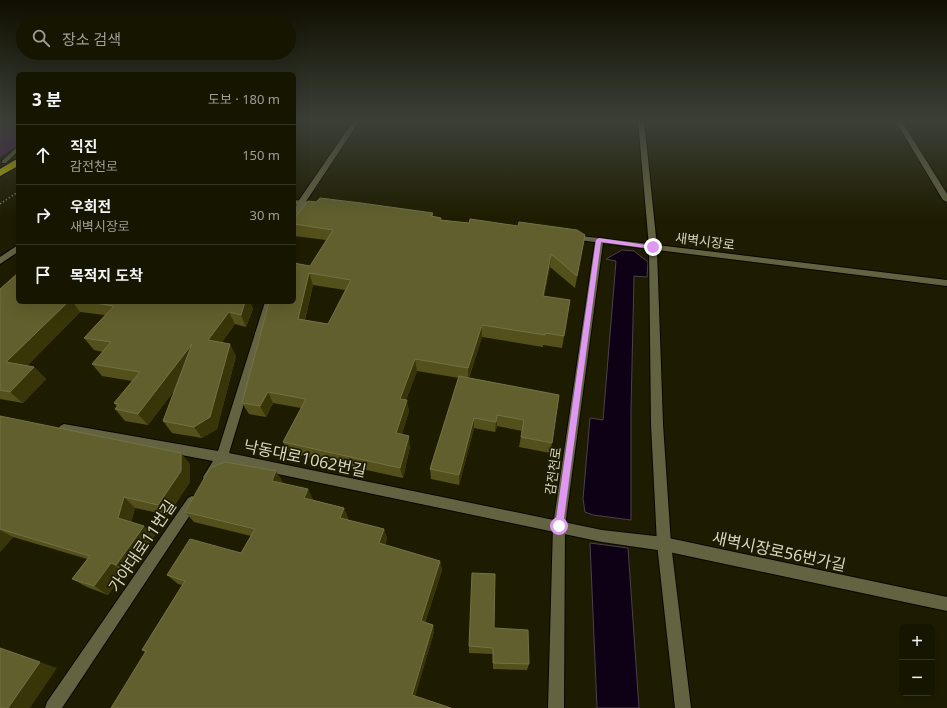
<!DOCTYPE html>
<html lang="ko">
<meta charset="utf-8">
<style>
:root{--surface:#161500;--page:#1f1e0a;--text:#f1f3f6;--muted:#9e9f99;--line:#353422}
body{margin:0;font-family:"Noto Sans","Noto Sans KR",sans-serif;background:var(--page);color:var(--text)}
.controls{position:absolute;right:12px;bottom:12px;display:grid;overflow:hidden;border-radius:6px;box-shadow:0 4px 16px #0002}
.controls button{width:36px;height:36px;display:grid;place-items:center;padding:0;border:0;border-bottom:1px solid var(--line);background:var(--surface);color:var(--text);font:20px sans-serif}
.stop{position:absolute;width:12px;height:12px;margin:-9px;border:3px solid #de98f2;border-radius:50%;background:#fff}
.stop.end{background:#de98f2;border-color:#fff;box-shadow:0 1px 4px #0008}
.list{margin:0;padding:0;list-style:none}
h2{display:flex;justify-content:space-between;align-items:center;height:52px;margin:0;padding:0 16px;font-size:17px}
h2 small{font-size:13px;font-weight:400;color:var(--muted)}
.list li{display:grid;grid-template-columns:26px 1fr auto;gap:12px;align-items:center;box-sizing:border-box;height:60px;padding:0 16px;border-top:1px solid var(--line)}
.list b{display:block;font-size:15px;white-space:nowrap}
.list p{margin:0;font-size:13px;white-space:nowrap;color:var(--muted)}
.list em{font-size:13px;font-style:normal;color:var(--muted)}
.icon{flex:none;width:22px;height:22px;fill:none;stroke:currentColor;stroke-width:2;stroke-linecap:round;stroke-linejoin:round}
.map{position:relative;flex:none;width:947px;height:708px;overflow:hidden}
.search{position:absolute;background:var(--surface);box-shadow:0 4px 16px #0002;left:16px;top:16px;width:280px;height:44px;display:flex;align-items:center;gap:10px;box-sizing:border-box;padding:0 14px;border-radius:22px;color:var(--muted);font-size:15px}
.panel{position:absolute;background:var(--surface);box-shadow:0 4px 16px #0002;left:16px;top:72px;width:280px;height:232px;border-radius:6px}
.map>svg:first-child{display:block}
.green{fill:#532061}
.water{fill:#0e0015;stroke:#4b404a}
.lines{fill:none;stroke-linecap:round;stroke-linejoin:round}
.lane-casing{stroke:#080600;stroke-width:2}
.street-casing{stroke:#080600;stroke-width:2}
.secondary-casing{stroke:#080600;stroke-width:2}
.highway-casing{stroke:#080600;stroke-width:2}
.path{stroke:#77755e;stroke-width:1.5;stroke-dasharray:1.5 2;stroke-linecap:butt}
.lane{fill:#646341;fill-rule:evenodd}
.street{fill:#646341;fill-rule:evenodd}
.secondary{fill:#646341;fill-rule:evenodd}
.highway{fill:#c1b809;fill-rule:evenodd}
.wall{fill:#53501b;fill-rule:evenodd}
.shaded-wall{fill:#383508}
.building{fill:#615f2d;stroke:#747245;fill-rule:evenodd}
.route{fill:#de98f2}
.labels{text-anchor:middle;dominant-baseline:central;stroke-width:3.5;stroke-linejoin:round;paint-order:stroke}
.street-label{font-size:13px;fill:#d8d7c5;stroke:#1e1c00}
.near-street-label{font-size:16px;fill:#d8d7c5;stroke:#1e1c00}
</style>
<div class="map">
<svg width="947" height="708" viewBox="0 0 947 708">
<rect width="100%" height="100%" fill="#1e1c00"/>
<path class="green" d="M0,120H18V146L0,157Z"/>
<g class="water">
<path d="M622,250L634,251L648,262L647,277L634,276L631,409V520L593,515L585,512L583,499L590,418L603,420L616,261L606,259Z"/>
<path d="M590,543L628,548L639,708H597Z"/>
</g>
<g class="lines">
<defs>
<path id="lane" d="M18,146V151L6,163H2V161Z"/>
<g id="street">
<path d="M354,120H360L305,203L298,225L294,227V213L297,203Z"/>
<path d="M638,120H644L657,247L653,250L649,247Z"/>
<path d="M895,120H901L947,194V202L943,200Z"/>
<path d="M265,302H275L229,453L602,530L664,537L947,597V611L664,551L602,542L225,463L213,481L209,482L205,481L203,477L213,461L60,432L58,429L60,426L64,424L218,451Z"/>
<path d="M192,496L196,498L198,502L196,506L62,708H45L47,702L188,498Z"/>
</g>
<g id="secondary">
<path d="M294,200L320,203L324,205L320,207L294,204Z"/>
<path d="M569,235L599,238L947,280V286L657,250L663,424L671,544L691,708H675L657,544L651,424L649,249L603,243L565,526L564,708H548L553,526L595,242L569,239Z"/>
<path d="M18,245V252L0,264V257Z"/>
</g>
<path id="highway" d="M15,160H18V166L0,176V169Z"/>
</defs>
<use href="#lane" class="lane-casing"/>
<use href="#street" class="street-casing"/>
<use href="#secondary" class="secondary-casing"/>
<use href="#highway" class="highway-casing"/>
<path class="path" d="M0,204L18,192"/>
<use href="#lane" class="lane"/>
<use href="#street" class="street"/>
<use href="#secondary" class="secondary"/>
<use href="#highway" class="highway"/>
</g>
<g class="wall">
<path d="M433,213V217L441,220L585,235L575,288L550,267L544,296L564,336L562,348L543,345V347L482,337L469,378L559,395L552,443L550,453L519,447L522,431L497,426L495,432L474,428L459,485L431,479L430,469L459,378L417,371L406,400L409,411L402,434L410,447L403,478L289,453L283,442L301,408L273,403L266,417L249,414L242,403L310,266L326,240L294,236V219ZM313,285L345,290L328,324L305,320Z"/>
<path d="M0,289L18,302H250L253,309L246,327L235,324L222,342L236,356L217,429L202,438L172,433L163,421L176,388L148,425L125,421L115,409L117,407L114,403L132,381L102,376L92,364L103,352L94,350L84,338L105,315L80,312L27,366L34,367L46,379L23,403L0,399Z"/>
<path d="M0,416L190,464V482L168,515L135,508L131,522L155,535L129,574L124,572L108,595L87,587L72,579L87,559L13,537L0,552Z"/>
<path d="M283,482L282,483L313,499V500L344,508L348,518V520L384,529L387,539L385,545L440,561L442,570L425,623L433,625L434,632L415,696L145,652L142,650L182,585L178,584L167,575L241,553L251,536L194,522L185,512Z"/>
<path d="M494,628L529,664L527,670L493,669V654L469,653V646Z"/>
</g>
<g class="shaded-wall">
<path d="M551,254L550,267L541,308L543,296Z"/>
<path d="M309,273L313,285L302,331L298,319Z"/>
<path d="M68,302H73L80,312L19,374L6,362Z"/>
<path d="M245,302H250L253,309L246,327L241,315Z"/>
<path d="M229,312L235,324L215,352L208,340Z"/>
<path d="M482,325V337L468,380V368Z"/>
<path d="M192,344L199,356L148,425L138,414Z"/>
<path d="M230,344L236,356L217,429L202,438L194,427Z"/>
<path d="M415,359L417,371L402,410L400,399Z"/>
<path d="M34,367L46,379L23,403L10,392Z"/>
<path d="M268,392L273,403L266,417L260,406Z"/>
<path d="M407,400L409,411L399,444L396,433Z"/>
<path d="M497,415V426L495,432L496,422Z"/>
<path d="M474,418V428L459,485V475Z"/>
<path d="M409,436L410,447L403,478L400,468Z"/>
<path d="M181,453L190,464V482L168,515L158,505Z"/>
<path d="M276,471L283,482L278,491L272,481Z"/>
<path d="M308,489L313,499L309,508L304,498Z"/>
<path d="M124,497L135,508L130,528L118,518Z"/>
<path d="M344,508L348,518L344,528L340,518Z"/>
<path d="M144,526L155,535L129,574L116,565Z"/>
<path d="M384,529L387,539L382,553L379,543Z"/>
<path d="M0,530L13,537L0,552Z"/>
<path d="M440,561L442,570L423,628L421,621Z"/>
<path d="M111,563L124,572L108,595L94,586Z"/>
<path d="M433,625L434,632L414,700L412,695Z"/>
<path d="M0,648L57,668L30,708H8Z"/>
</g>
<g class="building">
<path d="M320,198L361,203L433,213L431,216L441,218L440,220L469,223L470,219L518,226L519,222L577,230L585,235L577,276L551,254L543,296L570,300L564,336L545,333V335L482,325L468,368L415,359L400,399L407,400L396,433L409,436L400,468L283,442L306,399L268,392L260,406L242,403L269,302H294V263L310,266L333,230L294,224V219L308,201L316,202ZM309,273L351,280L328,324L298,319Z"/>
<path d="M18,273V302H68L6,362L34,367L10,392L0,390V289Z"/>
<path d="M88,302H245L241,315L229,312L208,340L230,344L210,417L194,427L163,421L192,344L138,414L115,409L119,404L114,403L140,372L92,364L111,342L84,338L114,306Z"/>
<path d="M459,376L559,395L552,443L521,437L524,420L497,415L496,422L474,418L459,475L430,469Z"/>
<path d="M0,416L181,453V471L158,505L124,497L118,518L144,526L116,565L111,563L94,586L72,579L90,556L0,529Z"/>
<path d="M225,462L276,471L272,481L308,489L304,498L344,508L340,518L384,529L379,543L440,561L421,621L433,625L412,695L451,708H111L146,651L142,650L185,581L167,575L190,539L241,553L255,529L185,512L210,468Z"/>
<path d="M472,573L495,574L494,628L528,630L529,664L493,663V648L469,646Z"/>
<path d="M0,648L40,662L8,708H0Z"/>
</g>
<linearGradient id="sky" x2="0" y2="1"><stop stop-color="#100f00"/><stop offset="0.55" stop-color="#3b4037"/><stop offset="1" stop-color="#3b4037" stop-opacity="0"/></linearGradient>
<rect width="947" height="219" fill="url(#sky)"/>
<path class="route" d="M599,238L653,246L656,247L653,249L601,242L563,526L562,529L559,530L556,529L555,526L596,240Z"/>
<g class="labels">
<g class="street-label">
<text transform="translate(705 241) rotate(7)">새벽시장로</text>
<text transform="translate(553 471) rotate(-82)">감전천로</text>
</g>
<g class="near-street-label">
<text transform="translate(305 458) rotate(12)">낙동대로1062번길</text>
<text transform="translate(142 546) rotate(-56)">가야대로11번길</text>
<text transform="translate(779 551) rotate(12)">새벽시장로56번가길</text>
</g>
</g>
</svg>
<div class="controls">
<button>+</button>
<button>−</button>
</div>
<div class="stop" style="left:559px;top:526px"></div>
<div class="stop end" style="left:653px;top:247px"></div>
<div class="search"><svg class="icon" aria-label="search" viewBox="0 0 24 24"><circle cx="10" cy="10" r="6"/><path d="M15 15l6 6"/></svg>장소 검색</div>
<section class="panel">
<h2>3 분<small>도보 · 180 m</small></h2>
<ul class="list">
<li><svg class="icon" aria-label="ahead" viewBox="0 0 24 24"><path d="M12 20V5M6 11l6-6 6 6"/></svg><div><b>직진</b><p>감전천로</p></div><em>150 m</em></li>
<li><svg class="icon" aria-label="right" viewBox="0 0 24 24"><path d="M7 20v-9h11M14 6l5 5-5 5"/></svg><div><b>우회전</b><p>새벽시장로</p></div><em>30 m</em></li>
<li><svg class="icon" aria-label="arrive" viewBox="0 0 24 24"><path d="M6 21V4h12l-3 4 3 4H6"/></svg><div><b>목적지 도착</b></div></li>
</ul>
</section>
</div>
